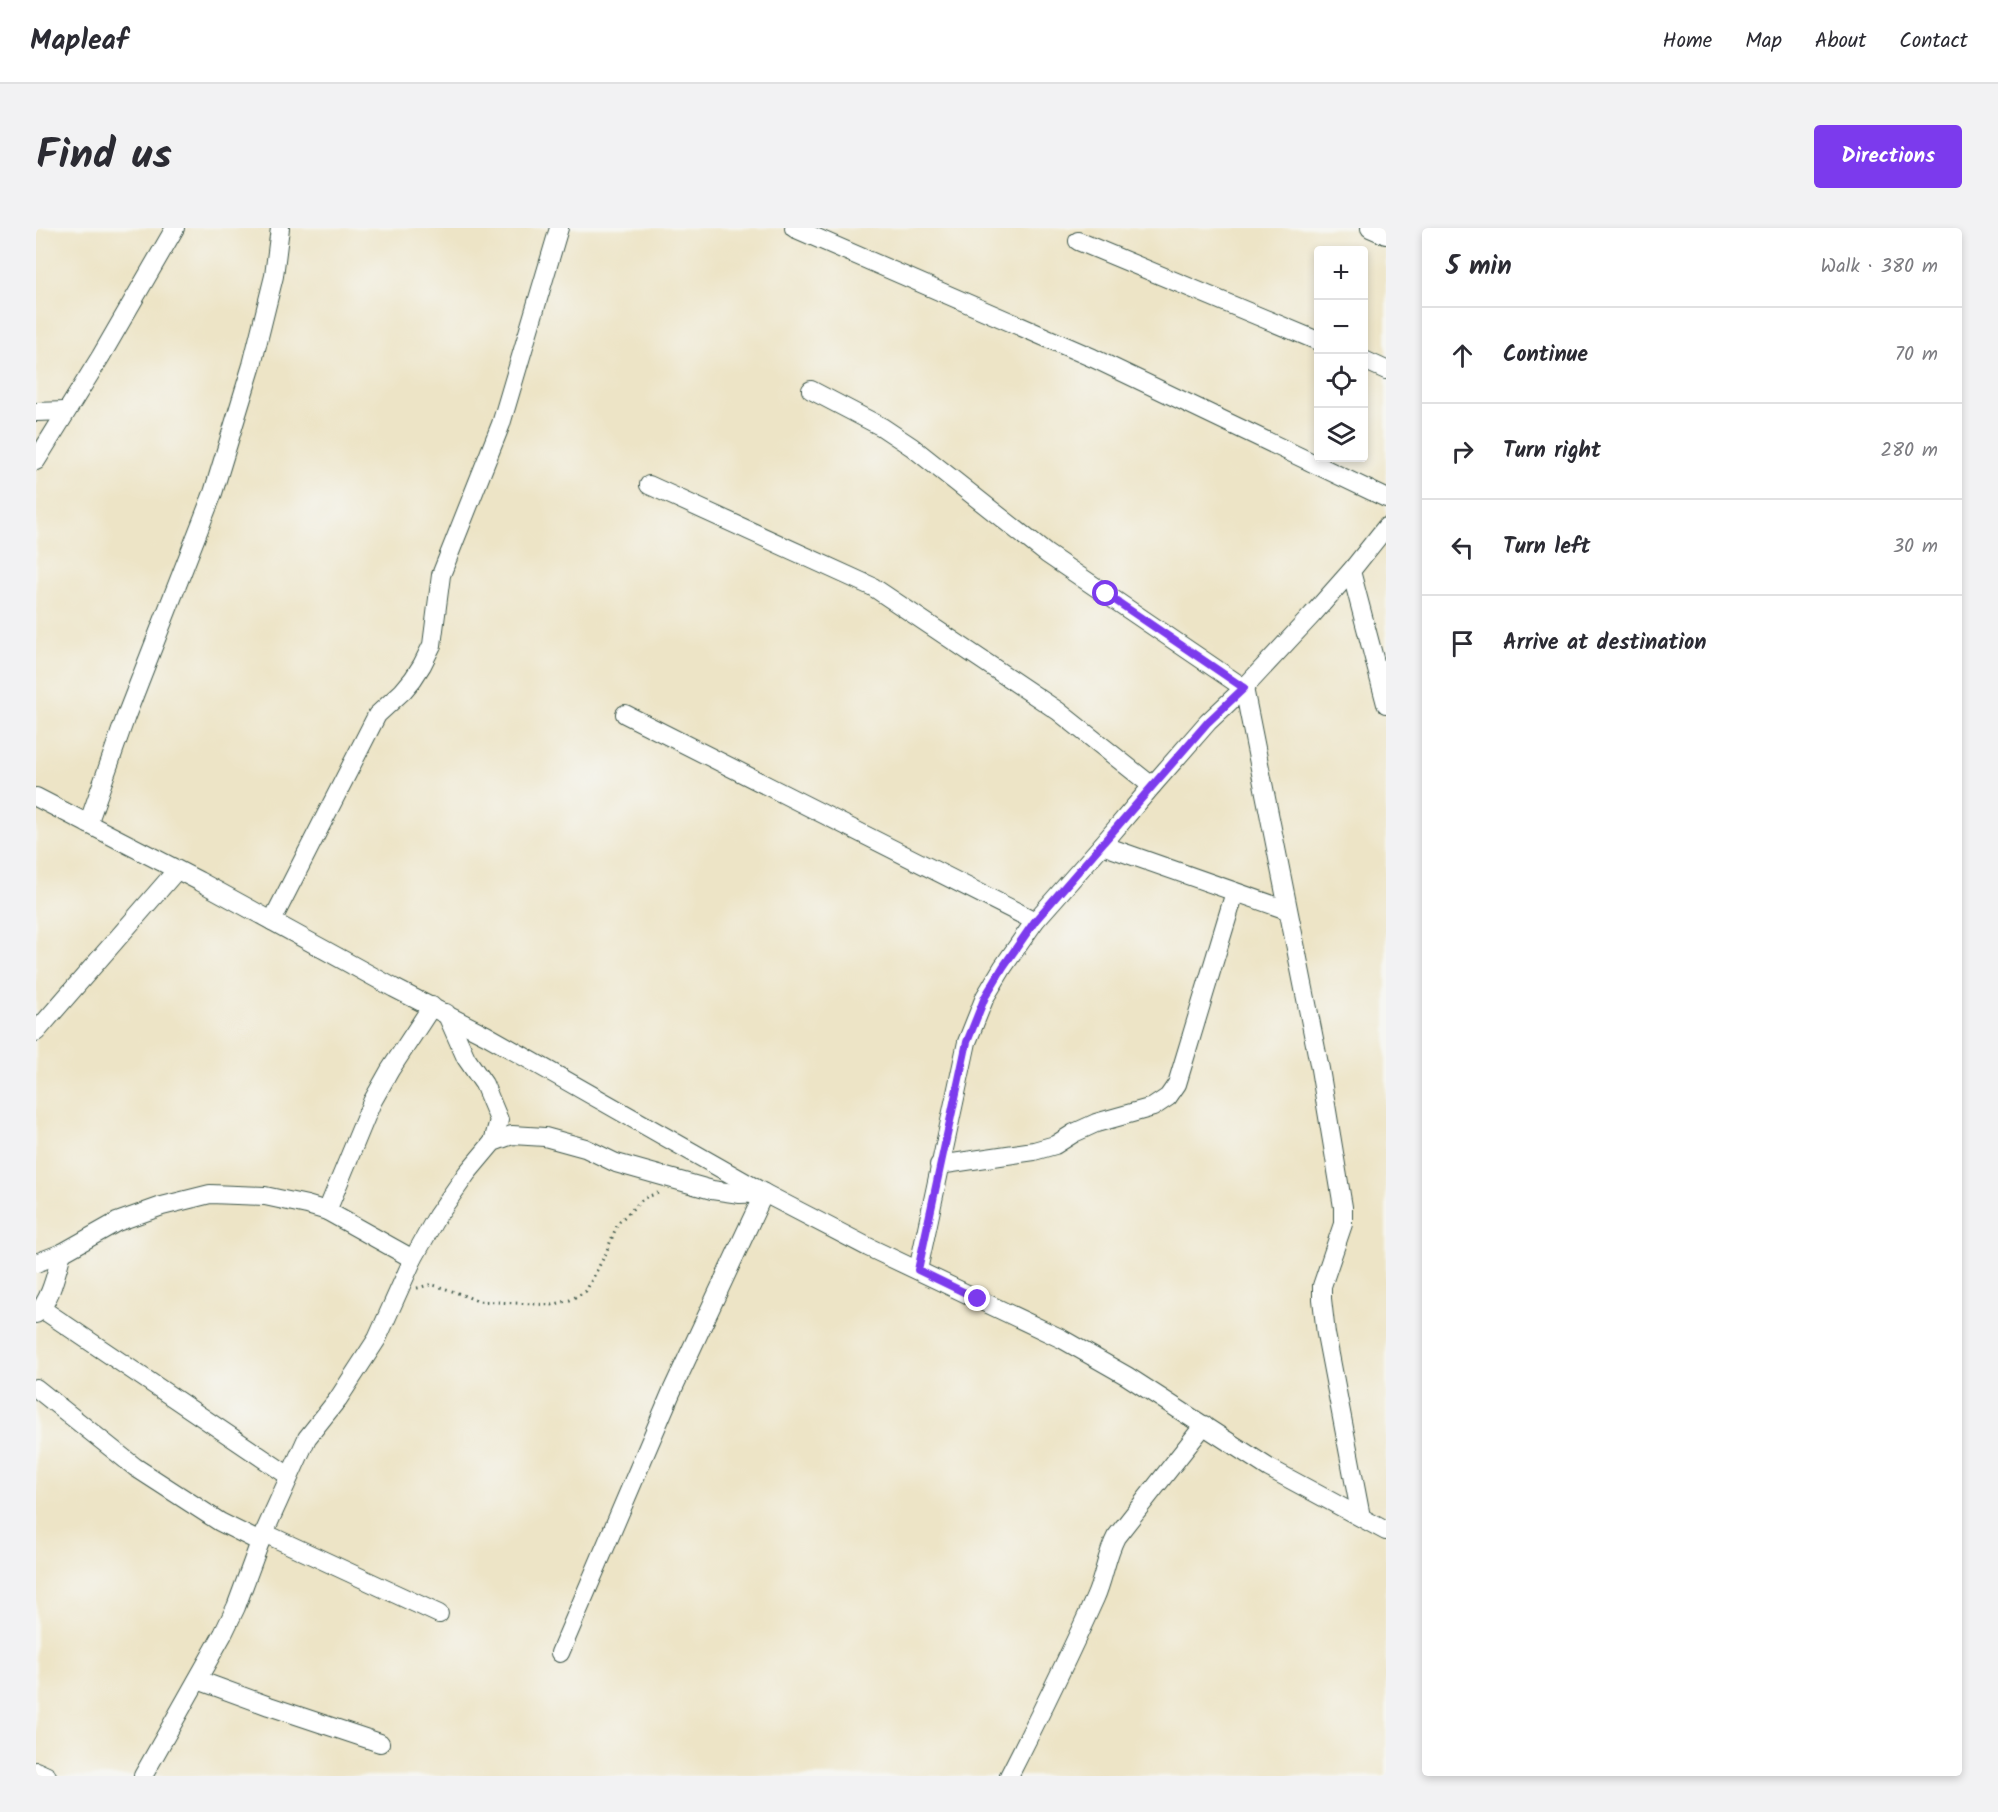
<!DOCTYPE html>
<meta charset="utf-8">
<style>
:root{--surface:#fff;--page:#f2f2f3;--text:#2b2b33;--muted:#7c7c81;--line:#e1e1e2;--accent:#7c3aed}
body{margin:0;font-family:Kalam,sans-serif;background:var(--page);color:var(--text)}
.controls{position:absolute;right:18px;top:18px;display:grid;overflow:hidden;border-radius:6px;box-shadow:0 3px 9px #0003}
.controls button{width:54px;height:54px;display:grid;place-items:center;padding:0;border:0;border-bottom:2px solid var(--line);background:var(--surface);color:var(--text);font:30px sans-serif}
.stop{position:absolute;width:18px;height:18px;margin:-14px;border:4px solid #7c3aed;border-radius:50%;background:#fff}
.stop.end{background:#7c3aed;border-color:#fff;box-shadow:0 2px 6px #0008}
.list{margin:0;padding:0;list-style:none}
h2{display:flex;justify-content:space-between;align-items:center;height:78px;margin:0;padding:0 24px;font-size:26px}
h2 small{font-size:20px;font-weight:400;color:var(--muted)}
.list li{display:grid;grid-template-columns:39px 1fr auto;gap:18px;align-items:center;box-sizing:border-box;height:96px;padding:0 24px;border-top:2px solid var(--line)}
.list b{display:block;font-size:22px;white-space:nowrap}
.list em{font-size:20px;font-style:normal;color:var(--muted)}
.icon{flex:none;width:33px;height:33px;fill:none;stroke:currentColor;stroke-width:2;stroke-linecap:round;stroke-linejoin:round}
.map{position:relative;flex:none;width:1350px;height:1548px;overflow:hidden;border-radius:6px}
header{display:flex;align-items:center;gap:36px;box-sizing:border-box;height:84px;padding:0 30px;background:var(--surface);border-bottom:2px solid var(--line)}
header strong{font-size:28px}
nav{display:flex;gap:33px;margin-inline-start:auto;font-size:21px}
.intro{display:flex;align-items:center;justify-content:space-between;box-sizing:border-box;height:144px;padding:0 36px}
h1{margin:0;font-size:42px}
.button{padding:15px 27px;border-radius:6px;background:var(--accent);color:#fff;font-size:21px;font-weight:700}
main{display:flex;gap:36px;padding:0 36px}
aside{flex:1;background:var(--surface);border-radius:6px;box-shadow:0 3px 9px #0003}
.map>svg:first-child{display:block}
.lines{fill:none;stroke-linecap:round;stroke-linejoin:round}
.minor-casing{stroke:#3e564a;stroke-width:20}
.path{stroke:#3e564a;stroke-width:3;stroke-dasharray:1.5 4.5;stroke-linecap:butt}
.minor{stroke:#fff;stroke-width:18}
.route{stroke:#7c3aed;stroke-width:8}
</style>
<header>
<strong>Mapleaf</strong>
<nav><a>Home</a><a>Map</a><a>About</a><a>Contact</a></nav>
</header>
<div class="intro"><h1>Find us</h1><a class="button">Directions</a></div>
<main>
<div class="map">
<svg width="1350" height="1548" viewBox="0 0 1350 1548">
<rect width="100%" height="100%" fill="#f6f6f2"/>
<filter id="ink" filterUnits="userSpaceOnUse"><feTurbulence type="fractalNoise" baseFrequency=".0167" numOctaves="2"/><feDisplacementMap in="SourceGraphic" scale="12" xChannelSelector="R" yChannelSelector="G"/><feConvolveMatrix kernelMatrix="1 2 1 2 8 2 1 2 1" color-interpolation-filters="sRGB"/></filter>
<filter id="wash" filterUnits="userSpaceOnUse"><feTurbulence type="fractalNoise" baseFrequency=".008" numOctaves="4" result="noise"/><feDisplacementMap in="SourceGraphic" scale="24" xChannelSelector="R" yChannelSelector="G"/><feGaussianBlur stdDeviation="1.35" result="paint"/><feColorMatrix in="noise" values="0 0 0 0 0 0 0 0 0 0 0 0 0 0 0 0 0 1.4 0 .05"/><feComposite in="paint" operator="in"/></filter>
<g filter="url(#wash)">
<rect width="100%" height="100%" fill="#ede4c6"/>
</g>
<g filter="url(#ink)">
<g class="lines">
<defs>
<g id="minor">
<path d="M758,0L1057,130L1350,270"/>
<path d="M1334,0L1350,7"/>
<path d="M1042,13L1282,113"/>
<path d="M1328,132L1350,142"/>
<path d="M775,162L846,199L876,219L1011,326L1208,460L1284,841L1307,979V996L1286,1058V1071L1290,1106L1325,1289"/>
<path d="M0,184L30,183"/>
<path d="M0,233L65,128L139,0"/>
<path d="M613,257L837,359L1022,483L1116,558"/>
<path d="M1315,343L1350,476"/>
<path d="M589,486L999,693"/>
<path d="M0,569L163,653L358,760L450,807L728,965L832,1019L1026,1111L1091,1148L1233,1240L1350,1303"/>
<path d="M52,596L90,488L177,265L216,137L238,48L244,0"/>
<path d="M1066,617L1251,682"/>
<path d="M236,693L341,487L367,463L377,451L386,437L396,417L405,347L465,196L523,0"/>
<path d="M410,785L430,830L448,856L463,892L457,914"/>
<path d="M0,804L140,643"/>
<path d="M903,937L998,923L1019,917L1038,905L1060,895L1117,879L1132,869L1141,856L1199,664"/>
<path d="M291,983L336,874L354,842L396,778"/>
<path d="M0,1035L26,1025L81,994L126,978L174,966L229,968L271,977L291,983L377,1031"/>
<path d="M882,1042L931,814L949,769L967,739L999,693L1066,617L1116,558L1172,494L1208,460L1276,387L1315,343L1350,299"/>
<path d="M6,1081L253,1248"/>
<path d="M0,1086C15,1072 20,1045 26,1025"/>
<path d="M0,1160L99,1239L184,1294L224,1314"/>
<path d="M228,1305L403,1386"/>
<path d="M162,1452L233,1478L344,1515"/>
<path d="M0,1543L11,1548"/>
<path d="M107,1548L187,1406L200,1379L224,1314L271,1210L302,1171L341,1111L377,1031L401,988L431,945L457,914L476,907L509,909L549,920L580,935L676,962L704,966L728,965L635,1165L524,1425"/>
<path d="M973,1548C1003,1489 1032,1430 1059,1370C1068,1350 1070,1328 1080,1309L1168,1197"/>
</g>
</defs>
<use href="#minor" class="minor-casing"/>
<path class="path" d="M381,1060C386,1059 391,1057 396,1057C401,1057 436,1070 441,1073L516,1077L534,1072L550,1063L569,1027L582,995L608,970L622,965"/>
<use href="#minor" class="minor"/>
</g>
</g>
<g class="lines" filter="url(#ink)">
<path class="route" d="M942,1071L882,1042L931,814L949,769L967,739L999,693L1172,494L1208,460L1070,366"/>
</g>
</svg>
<div class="controls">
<button>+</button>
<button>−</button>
<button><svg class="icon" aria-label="locate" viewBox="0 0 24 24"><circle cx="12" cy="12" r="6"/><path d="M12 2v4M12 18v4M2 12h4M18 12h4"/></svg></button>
<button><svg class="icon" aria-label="layers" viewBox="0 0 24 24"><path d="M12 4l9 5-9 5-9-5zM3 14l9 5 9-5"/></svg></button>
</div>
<div class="stop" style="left:1070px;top:366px"></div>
<div class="stop end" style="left:942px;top:1071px"></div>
</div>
<aside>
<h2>5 min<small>Walk · 380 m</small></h2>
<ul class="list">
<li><svg class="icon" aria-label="ahead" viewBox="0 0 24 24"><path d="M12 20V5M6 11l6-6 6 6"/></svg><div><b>Continue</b></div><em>70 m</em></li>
<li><svg class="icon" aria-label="right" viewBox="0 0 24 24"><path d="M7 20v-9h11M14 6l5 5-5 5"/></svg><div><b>Turn right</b></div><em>280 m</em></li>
<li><svg class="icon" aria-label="left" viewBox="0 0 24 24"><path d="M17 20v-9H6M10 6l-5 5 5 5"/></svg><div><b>Turn left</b></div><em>30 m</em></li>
<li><svg class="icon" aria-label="arrive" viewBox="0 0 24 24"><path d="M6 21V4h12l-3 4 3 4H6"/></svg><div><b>Arrive at destination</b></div></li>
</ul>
</aside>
</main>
